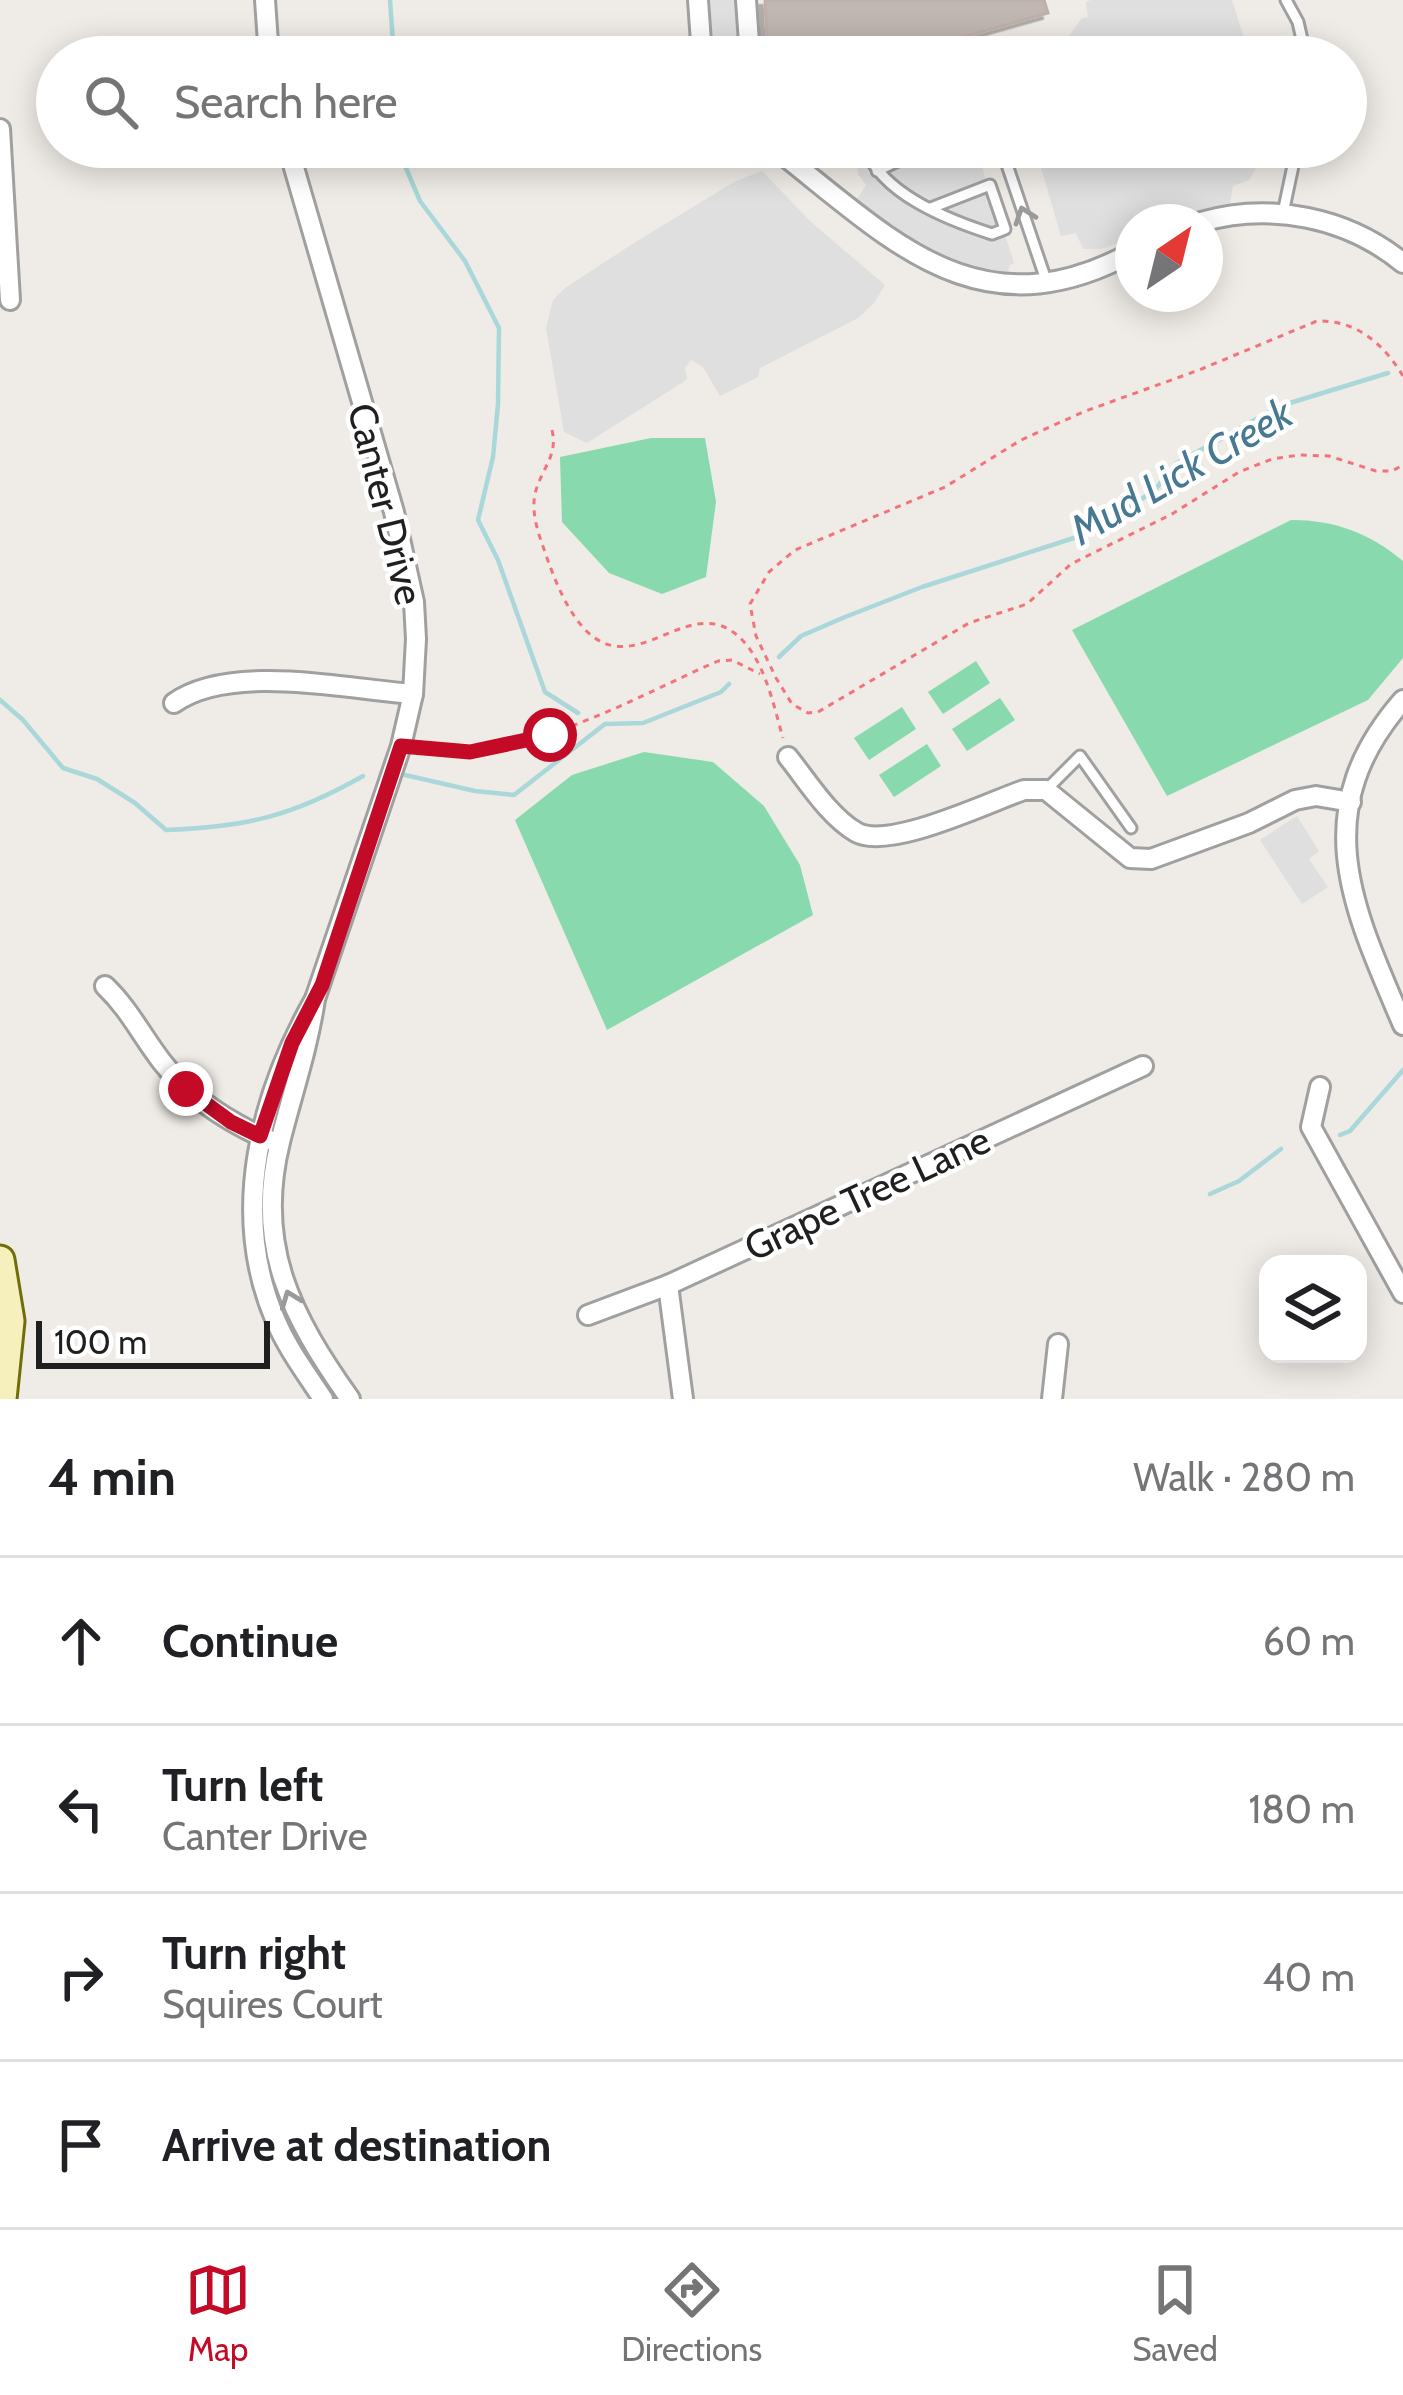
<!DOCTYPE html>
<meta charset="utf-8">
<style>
:root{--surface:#fff;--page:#f2f2f2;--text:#202124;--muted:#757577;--line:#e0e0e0;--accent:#c30b27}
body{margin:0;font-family:Cabin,sans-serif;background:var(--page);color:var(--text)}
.controls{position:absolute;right:36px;bottom:36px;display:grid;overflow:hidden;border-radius:24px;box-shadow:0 6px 30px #0003}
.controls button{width:108px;height:108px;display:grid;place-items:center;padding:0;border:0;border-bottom:3px solid var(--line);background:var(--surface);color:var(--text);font:60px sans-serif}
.compass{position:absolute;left:1115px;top:204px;width:108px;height:108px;border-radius:50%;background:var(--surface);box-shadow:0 6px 30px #0003;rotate:35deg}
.scale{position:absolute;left:36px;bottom:30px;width:234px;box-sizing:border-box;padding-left:12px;border:6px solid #1f1f1f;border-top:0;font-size:33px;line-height:42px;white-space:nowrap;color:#1f1f1f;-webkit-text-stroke:9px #fff;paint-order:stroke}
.stop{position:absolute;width:36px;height:36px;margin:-27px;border:9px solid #c30b27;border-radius:50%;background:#fff}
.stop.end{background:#c30b27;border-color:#fff;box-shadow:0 3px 12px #0008}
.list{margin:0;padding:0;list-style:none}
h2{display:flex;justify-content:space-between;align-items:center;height:156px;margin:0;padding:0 48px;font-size:51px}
h2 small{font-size:39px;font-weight:400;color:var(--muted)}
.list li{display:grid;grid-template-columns:78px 1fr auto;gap:36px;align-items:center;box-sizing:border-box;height:168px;padding:0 48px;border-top:3px solid var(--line)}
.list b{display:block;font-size:45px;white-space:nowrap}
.list p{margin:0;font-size:39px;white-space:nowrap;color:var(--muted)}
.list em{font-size:39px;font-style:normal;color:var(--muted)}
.icon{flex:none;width:66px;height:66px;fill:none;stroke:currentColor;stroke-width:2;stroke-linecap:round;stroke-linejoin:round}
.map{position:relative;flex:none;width:1403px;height:1399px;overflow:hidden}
.search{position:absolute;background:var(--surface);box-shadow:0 6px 30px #0003;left:36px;right:36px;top:36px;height:132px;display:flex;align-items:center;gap:30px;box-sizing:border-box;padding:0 42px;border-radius:66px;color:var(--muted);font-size:45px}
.sheet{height:828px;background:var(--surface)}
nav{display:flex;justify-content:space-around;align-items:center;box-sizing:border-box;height:168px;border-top:3px solid var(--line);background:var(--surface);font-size:33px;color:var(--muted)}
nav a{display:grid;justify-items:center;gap:6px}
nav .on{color:var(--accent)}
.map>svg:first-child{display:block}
.pitch{fill:#88daae}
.parking{fill:#dfdfdf}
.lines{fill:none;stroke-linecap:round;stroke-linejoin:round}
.stream{stroke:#a9d7da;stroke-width:4.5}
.building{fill:#c0b6b2;stroke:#c0b0a9;stroke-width:3;filter:url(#shadow)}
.lane-casing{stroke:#a0a0a0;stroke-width:15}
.street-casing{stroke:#a0a0a0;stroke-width:24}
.secondary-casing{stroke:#716d0b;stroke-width:33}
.path{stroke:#f2747a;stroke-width:3;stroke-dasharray:6 6;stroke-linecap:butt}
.lane{stroke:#fff;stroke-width:9}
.street{stroke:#fff;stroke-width:18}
.secondary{stroke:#f6f0bd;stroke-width:27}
.oneway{stroke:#9a9a9a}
.route{stroke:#c30b27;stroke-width:15}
.labels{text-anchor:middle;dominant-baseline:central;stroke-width:9;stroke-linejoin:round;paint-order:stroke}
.street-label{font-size:39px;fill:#1f1f1f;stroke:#fff}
.water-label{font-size:42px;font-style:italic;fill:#477993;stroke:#fff}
</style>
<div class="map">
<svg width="1403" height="1399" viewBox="0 0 1403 1399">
<defs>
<filter id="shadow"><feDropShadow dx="-5.5" dy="5.5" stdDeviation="0" flood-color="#0004"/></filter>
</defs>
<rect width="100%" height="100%" fill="#efebe6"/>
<g class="pitch">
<path d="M651,438H705L716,502L706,577L662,594L609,573L562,522L560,457Z"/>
<path d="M1291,520C1335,520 1369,533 1403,561V658L1368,700L1167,796L1072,630Z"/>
<path d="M976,661L990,683L943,714L928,692Z"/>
<path d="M1000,698L1015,720L967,751L952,729Z"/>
<path d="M902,707L916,729L869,760L854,738Z"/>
<path d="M927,744L941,766L894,797L879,775Z"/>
<path d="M644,752L713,762L764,806L800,865L813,915L607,1030L515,820L572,775Z"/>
</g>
<g class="parking">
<path d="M710,0H738L741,38L713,55Z"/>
<path d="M1091,0H1232L1250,57H1054L1082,18L1088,17L1086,2Z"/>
<path d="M852,147H976L990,193L986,202L995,204L1014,263L1009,266L1007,280L943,264L855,203L866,185L858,174L857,156Z"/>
<path d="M1035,147H1262V158L1249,180L1233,186L1230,203L1170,222H1133V238L1101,249H1083L1076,233L1061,236Z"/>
<path d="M762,171L811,222L885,285L874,303L858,318L760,368L758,377L720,396L703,367L691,360L685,368L687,379L683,382L587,443L564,432L546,328L553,300L565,288L634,243L734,182Z"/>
<path d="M1297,816L1319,851L1309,859L1328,887L1302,904L1260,840Z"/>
</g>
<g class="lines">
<g class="stream">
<path d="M390,0L394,57"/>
<path d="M397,147L420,201L465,261L499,328L498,404L493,457L478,520L498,560L545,692L578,713"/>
<path d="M779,657L801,636L845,617L922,587L1080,536L1153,492L1177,463L1280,406L1388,373"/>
<path d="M0,700L23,720L63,768L97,779L135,803L166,830C246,827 293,816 363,776"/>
<path d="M405,775L475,791L514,795L605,724L643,723L721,692L729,684"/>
<path d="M1340,1135L1350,1131L1403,1070"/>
<path d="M1210,1194L1239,1181L1281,1149"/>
</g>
</g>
<path class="building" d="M765,0H1044L1048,13L910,52L909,57H768Z"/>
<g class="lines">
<defs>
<g id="lane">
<path d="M1286,0L1298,22L1306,57"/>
<path d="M865,147C881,194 948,220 992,234L1005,229L990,185L931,208"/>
<path d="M1001,147L1047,283"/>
<path d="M877,171L902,159L988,147"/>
<path d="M1283,213L1297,147"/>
<path d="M1046,790L1080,756L1131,828"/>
</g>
<g id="street">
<path d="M265,0L269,57"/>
<path d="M698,0L702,57"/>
<path d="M746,0L750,57"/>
<path d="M0,129L10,300"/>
<path d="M288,147L394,512L414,602L416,639L413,694L401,746L315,999"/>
<path d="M773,147C890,238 977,337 1133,252"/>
<path d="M1201,222C1270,202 1347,217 1403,263"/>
<path d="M1403,700C1305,812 1353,908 1403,1025"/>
<path d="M174,703C230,663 346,689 413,694"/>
<path d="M788,757C808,782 828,815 856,832C888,851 989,802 1024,790H1046L1130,858L1151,859L1249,823L1295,800L1316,796L1351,802"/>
<path d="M105,986C129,1009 142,1036 162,1062C190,1098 228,1122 269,1140"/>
<path d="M1320,1087L1311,1127L1403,1293"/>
<path d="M668,1285L683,1399"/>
<path d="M588,1315L668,1285L1143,1066"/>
<path d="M323,1399C306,1373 287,1348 275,1319C230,1213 260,1096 315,999C308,1048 292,1094 280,1142C254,1246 292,1317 350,1399"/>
<path d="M1052,1399L1058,1344"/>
</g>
<path id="secondary" d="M0,1260L10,1321L2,1399"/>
</defs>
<use href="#lane" class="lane-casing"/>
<use href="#street" class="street-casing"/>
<use href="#secondary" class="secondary-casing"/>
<g class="path">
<path d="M1000,46L1034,57"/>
<path d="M1403,376C1383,343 1356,320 1317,321L1199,370L1083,412L1021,440L945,487L795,550L769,572L750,604L756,636L776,678L792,704L808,713L818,712L969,623L1027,604L1071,564L1172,514L1239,472L1272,459L1299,455L1329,456L1376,471H1392L1403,465"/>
<path d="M552,430C558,455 543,467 536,490C530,510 538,533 545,552C606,735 672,588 733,632C764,654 773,704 783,738"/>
<path d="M419,748C525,763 624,702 718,661L732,660L760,674"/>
</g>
<use href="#lane" class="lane"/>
<use href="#street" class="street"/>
<use href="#secondary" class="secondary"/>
</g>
<defs><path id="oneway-chevron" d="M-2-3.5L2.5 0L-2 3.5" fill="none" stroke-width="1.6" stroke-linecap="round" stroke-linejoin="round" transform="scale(3)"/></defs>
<g class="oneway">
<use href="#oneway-chevron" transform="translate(1024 215) rotate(-109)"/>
<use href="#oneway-chevron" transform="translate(290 1299) rotate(-111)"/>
</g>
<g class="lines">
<path class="route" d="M186,1089L231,1122L260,1136L292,1043L322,985L401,746L470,752L550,735"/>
</g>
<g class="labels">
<g class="street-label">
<text transform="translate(386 504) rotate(76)">Canter Drive</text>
<text transform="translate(867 1193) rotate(-25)">Grape Tree Lane</text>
</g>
<g class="water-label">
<text transform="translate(1181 471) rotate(-30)">Mud Lick Creek</text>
</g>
</g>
</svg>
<div class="controls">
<button><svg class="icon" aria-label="layers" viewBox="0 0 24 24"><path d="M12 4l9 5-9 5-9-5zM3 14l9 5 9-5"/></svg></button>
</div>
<svg class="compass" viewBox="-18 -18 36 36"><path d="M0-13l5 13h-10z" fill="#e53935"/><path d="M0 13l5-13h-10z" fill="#757577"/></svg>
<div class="scale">100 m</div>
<div class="stop" style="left:550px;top:735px"></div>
<div class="stop end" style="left:186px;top:1089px"></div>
<div class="search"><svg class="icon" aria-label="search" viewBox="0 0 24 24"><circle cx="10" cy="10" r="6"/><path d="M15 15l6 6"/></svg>Search here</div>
</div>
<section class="sheet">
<h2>4 min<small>Walk · 280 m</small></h2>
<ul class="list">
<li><svg class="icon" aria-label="ahead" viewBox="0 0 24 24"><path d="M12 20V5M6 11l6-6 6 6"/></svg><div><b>Continue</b></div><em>60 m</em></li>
<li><svg class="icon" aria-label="left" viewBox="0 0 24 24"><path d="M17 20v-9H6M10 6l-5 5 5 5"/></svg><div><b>Turn left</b><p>Canter Drive</p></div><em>180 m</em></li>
<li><svg class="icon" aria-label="right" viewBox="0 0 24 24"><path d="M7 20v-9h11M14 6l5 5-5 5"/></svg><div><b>Turn right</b><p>Squires Court</p></div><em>40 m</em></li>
<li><svg class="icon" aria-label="arrive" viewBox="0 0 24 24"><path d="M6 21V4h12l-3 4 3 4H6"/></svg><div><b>Arrive at destination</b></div></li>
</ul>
</section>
<nav>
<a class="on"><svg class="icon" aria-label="map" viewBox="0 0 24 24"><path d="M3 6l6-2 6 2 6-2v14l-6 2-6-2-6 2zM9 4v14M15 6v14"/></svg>Map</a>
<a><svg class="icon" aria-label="directions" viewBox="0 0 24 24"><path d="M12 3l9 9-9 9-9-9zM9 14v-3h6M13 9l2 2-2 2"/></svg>Directions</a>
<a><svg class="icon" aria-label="saved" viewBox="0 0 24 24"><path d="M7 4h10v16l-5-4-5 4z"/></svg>Saved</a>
</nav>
